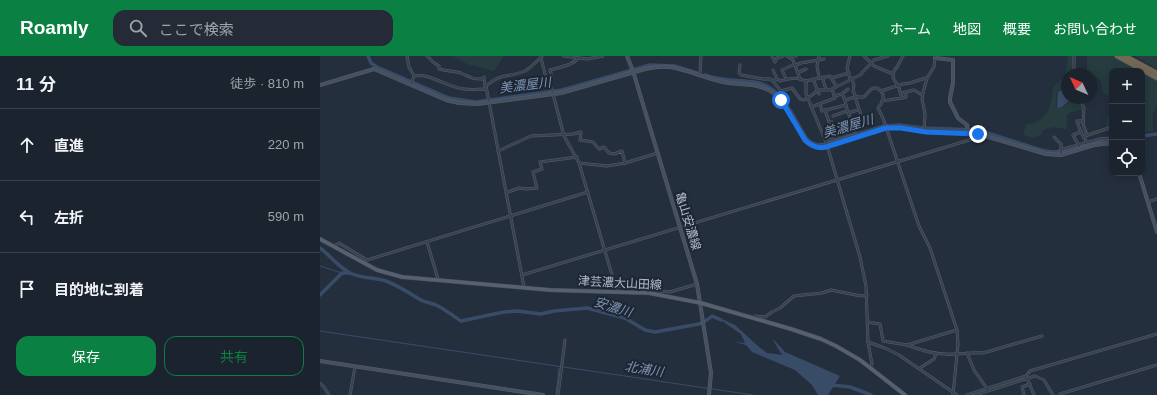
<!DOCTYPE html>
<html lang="ja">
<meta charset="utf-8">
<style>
:root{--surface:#1b232e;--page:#242b36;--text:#f1f3f6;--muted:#a0a4aa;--line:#39404a;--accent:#0b8043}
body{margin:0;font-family:Helvetica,"Noto Sans JP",sans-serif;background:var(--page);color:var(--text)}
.controls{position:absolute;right:12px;top:12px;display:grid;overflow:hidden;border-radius:8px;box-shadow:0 2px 10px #0003}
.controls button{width:36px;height:36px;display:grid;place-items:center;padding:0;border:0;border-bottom:1px solid var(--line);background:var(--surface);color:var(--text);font:20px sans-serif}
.compass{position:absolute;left:741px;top:12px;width:36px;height:36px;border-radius:50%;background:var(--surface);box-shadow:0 2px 10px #0003;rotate:314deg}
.stop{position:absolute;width:12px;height:12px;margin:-9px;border:3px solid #1a73e8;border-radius:50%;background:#fff}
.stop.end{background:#1a73e8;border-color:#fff;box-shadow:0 1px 4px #0008}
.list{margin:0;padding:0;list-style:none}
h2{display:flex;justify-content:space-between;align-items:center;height:52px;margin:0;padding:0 16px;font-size:17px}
h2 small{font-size:13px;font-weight:400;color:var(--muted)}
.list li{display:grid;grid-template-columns:26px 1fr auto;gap:12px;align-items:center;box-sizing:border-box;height:72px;padding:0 16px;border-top:1px solid var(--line)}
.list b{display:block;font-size:15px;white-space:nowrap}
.list em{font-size:13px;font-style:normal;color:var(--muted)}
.actions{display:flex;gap:8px;padding:12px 16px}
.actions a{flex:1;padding:9px 0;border:1px solid var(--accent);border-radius:12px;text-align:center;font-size:14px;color:var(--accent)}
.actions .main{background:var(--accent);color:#fff}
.icon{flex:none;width:22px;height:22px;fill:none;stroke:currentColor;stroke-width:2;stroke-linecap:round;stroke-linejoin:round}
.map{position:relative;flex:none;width:837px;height:339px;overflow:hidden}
header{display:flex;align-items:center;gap:24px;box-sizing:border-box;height:56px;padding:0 20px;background:var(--accent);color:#fff}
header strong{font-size:19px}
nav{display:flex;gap:22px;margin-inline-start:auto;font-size:14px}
.search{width:280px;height:36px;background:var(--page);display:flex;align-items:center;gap:10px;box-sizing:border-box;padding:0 14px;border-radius:12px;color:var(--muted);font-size:15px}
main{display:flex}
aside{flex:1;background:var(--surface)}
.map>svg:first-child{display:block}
.green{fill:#263c3f}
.water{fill:#394c67}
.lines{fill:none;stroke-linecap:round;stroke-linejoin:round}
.stream{stroke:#394c67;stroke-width:1}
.river{stroke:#394c67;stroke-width:3.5}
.street-casing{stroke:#565f6c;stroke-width:3}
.secondary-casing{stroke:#565f6c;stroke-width:4}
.primary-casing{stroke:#414a57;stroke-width:4.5}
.highway-casing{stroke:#434c59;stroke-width:5.5}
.street{stroke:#38414e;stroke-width:2}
.secondary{stroke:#465061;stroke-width:3}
.primary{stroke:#56606e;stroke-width:3.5}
.highway{stroke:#746855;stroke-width:4.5}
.route{stroke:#1a73e8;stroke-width:5}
.labels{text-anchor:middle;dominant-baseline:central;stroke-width:4;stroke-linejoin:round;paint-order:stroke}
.street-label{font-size:12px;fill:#b4bcc9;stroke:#1d2633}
.water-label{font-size:13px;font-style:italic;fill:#7c92b1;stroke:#1d2633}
</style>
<header>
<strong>Roamly</strong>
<div class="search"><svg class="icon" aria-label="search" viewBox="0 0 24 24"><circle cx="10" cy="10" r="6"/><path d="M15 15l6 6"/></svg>ここで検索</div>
<nav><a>ホーム</a><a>地図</a><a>概要</a><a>お問い合わせ</a></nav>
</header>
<main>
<aside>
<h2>11 分<small>徒歩 · 810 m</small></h2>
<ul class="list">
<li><svg class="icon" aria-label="ahead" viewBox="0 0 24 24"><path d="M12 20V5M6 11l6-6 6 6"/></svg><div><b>直進</b></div><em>220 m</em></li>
<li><svg class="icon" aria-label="left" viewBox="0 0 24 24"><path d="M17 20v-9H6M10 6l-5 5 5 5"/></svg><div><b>左折</b></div><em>590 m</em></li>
<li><svg class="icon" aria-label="arrive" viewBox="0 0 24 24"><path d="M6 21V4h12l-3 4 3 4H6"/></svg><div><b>目的地に到着</b></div></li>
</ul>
<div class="actions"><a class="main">保存</a><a>共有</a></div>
</aside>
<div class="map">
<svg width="837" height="339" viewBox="0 0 837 339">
<rect width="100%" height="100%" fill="#242f3e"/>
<g class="green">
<path d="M133,0H184L174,15L147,8Z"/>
<path d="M748,0H754L751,18H747V28L737,36L736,51L737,52L744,51L753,42H760C762,47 765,51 762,56L760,54C739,59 751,59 746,73L733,71L723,74L721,79L713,82L703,79L706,69C730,64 730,51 734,30L745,21Z"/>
<path d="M769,0H794L820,15H792V45L790,41L782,35C783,24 776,20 767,15V1Z"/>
<path d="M815,0H837V13Z"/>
<path d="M822,16L837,24V50L833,57V75L822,77Z"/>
<path d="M787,61H792V79L786,69Z"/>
</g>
<g class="water">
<path d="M747,29V42H752L742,51L738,52L737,51L738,36Z"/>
<path d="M395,260L415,269L439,291L447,297L463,299L460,296L452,282L465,296L520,320L508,339H498L492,329L475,314L432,296L426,289L415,286L425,287L421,278Z"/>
</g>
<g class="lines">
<g class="stream">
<path d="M0,210L22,217"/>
<path d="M0,275L433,339"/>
<path d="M236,339L239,312"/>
</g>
<g class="river">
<path d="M48,0L51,7L57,11L129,42L155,46L242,34L330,9L354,10L377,17"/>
<path d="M385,19C401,25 417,24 434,26C463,30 473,62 487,83C492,88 498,90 505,88L564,70L580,69L603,72L658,74L721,94L732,96L746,95L781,85L792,83"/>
<path d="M822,80L837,78"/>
<path d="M0,192C11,200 17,210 30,217C42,223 54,221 66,225C79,230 89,237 101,244C106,247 113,247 118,250C126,254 133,260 141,265L184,256L197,255L221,258L234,255L267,252L305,262L325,274L335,276L379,268L387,264L392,260L401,264"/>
<path d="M0,239L22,217H29"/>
<path d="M511,329L530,331L551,339"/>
</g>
<defs>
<g id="street">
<path d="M87,0L89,11L94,20L91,28"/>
<path d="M107,0L113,6L119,10V13C126,15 135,15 141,17C150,21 151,23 162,23L164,21L165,30H166"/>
<path d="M244,0L267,3L283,0"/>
<path d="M452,0L455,6L457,2L463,0"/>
<path d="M467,0L473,4L480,23L486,25V38L506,86L540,201L546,230L548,286L552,308L550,311"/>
<path d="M471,0H476"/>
<path d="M530,0L527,12L530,23"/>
<path d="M544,0L554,10L573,18"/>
<path d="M221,2L225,18L232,34L244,80L259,107L297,236"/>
<path d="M420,9L419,17L421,19L443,23H451L461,35L472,32L480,43L484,44L492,39L498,34H510L540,19L554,4L568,0"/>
<path d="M476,9L481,7L504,3"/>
<path d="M453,14L457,23"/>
<path d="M479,16L486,13"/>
<path d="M754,18V0"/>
<path d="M380,19L381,0"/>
<path d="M94,20C110,17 127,31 144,33C151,34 159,33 166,33"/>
<path d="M499,21L497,10L499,0"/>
<path d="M502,21L506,33"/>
<path d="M511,22L529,17"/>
<path d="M532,22L534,30L533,35L536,41H544C547,38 550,33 554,32C560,31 564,38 563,43C562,47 560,50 558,52L563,62L599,170L610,192L637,274L638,288L633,339"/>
<path d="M227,23L232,21L230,14C239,11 252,10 258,2"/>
<path d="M466,23L462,14L475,8"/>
<path d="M493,23L499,38"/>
<path d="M453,25L457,23L460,25C468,23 473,21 480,23"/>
<path d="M486,25L510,20L516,30"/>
<path d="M578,30L573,22L574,15L577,11L583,0"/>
<path d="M561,35L583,28L590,27L606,22"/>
<path d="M582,37L594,34L602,39"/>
<path d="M522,38L528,33"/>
<path d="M582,42L586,41V38"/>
<path d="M760,42L764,52L763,68L767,79"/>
<path d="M525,44L535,41L543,65L533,69"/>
<path d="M562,45L582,42L578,29"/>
<path d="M500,48L502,55L526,49"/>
<path d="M491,51L515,42L512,33"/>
<path d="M505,54L509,66H512L517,82"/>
<path d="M528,57L538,54"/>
<path d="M513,60L527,55"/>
<path d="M763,65H757L760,74L764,82"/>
<path d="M513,70L531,64"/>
<path d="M604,76L605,58L602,43L603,37L607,22L614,11L615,0"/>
<path d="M734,81L741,88V99"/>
<path d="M506,85L535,76L526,50L525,44L522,38L514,40"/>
<path d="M766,87L765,80L792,71"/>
<path d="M759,90L753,79L761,76"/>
<path d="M740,94L780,83L792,82"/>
<path d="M178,95L211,80L253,78L261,76L260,84L273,86L279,93L284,91L289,97L294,98L302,95L305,107"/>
<path d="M259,107L287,110L305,107L338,97"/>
<path d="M186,137L199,132L206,133L217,132L213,116L222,113L220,106L257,101"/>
<path d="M828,146L837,143"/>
<path d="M107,186L118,223"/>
<path d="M15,190L17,188L19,187L47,204L268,136"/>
<path d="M202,219L656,82L662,83"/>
<path d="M296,230L350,236L377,228"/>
<path d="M204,231L166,30C181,16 189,22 205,15C212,11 217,5 222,0"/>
<path d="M433,262L435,260L445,261L452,256L460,252L474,240L502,237L511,234L541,240L547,239"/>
<path d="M547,266L560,268L563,285L587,289L637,274"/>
<path d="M548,286L565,292L579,299L637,339"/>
<path d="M587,289C600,294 612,298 625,298C637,299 650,296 663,297L722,280"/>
<path d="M647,297L654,314L668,334"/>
<path d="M600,312L614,303L616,297"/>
<path d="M707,322L714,339"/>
<path d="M706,323V320L710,315L837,278"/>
<path d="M0,327L4,331L9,339"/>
<path d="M30,339L35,311"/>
<path d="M238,339L245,284"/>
<path d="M647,339L706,320"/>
<path d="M655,339L715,320L724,324L733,339"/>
<path d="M704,339L702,331L710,328"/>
<path d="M740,339V338L837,309"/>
</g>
<g id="secondary">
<path d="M307,0L313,15L377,228L391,317L389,339"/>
<path d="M615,2L633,4V27L630,42V46L638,62L647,69L648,77"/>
<path d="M0,29L54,13L126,44L139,47L157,48L241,37L325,13C334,11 341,10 350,11C370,14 388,24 409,27C424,29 440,27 453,37C465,46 477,71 485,85C491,90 498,93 506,91L566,72H581L606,76L658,78L726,98L741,99L774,89L792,87"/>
<path d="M819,117L837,176"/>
<path d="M0,305L223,339"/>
</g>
<path id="primary" d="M0,183L57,214L82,221L230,234L329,237L381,247L471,273L501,283L516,290L540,304L585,339"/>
<g id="highway">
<path d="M797,0L837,22"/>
<path d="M805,0L837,17"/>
</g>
</defs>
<use href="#street" class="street-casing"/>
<use href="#secondary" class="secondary-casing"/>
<use href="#primary" class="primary-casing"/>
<use href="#highway" class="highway-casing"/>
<use href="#street" class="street"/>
<use href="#secondary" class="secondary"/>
<use href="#primary" class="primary"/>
<use href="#highway" class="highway"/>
</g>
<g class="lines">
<path class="route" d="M461,44L485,84C491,90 498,93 506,91L566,72H581L606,76L658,78"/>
</g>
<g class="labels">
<g class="street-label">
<text transform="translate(368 165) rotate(73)">亀山安濃線</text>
<text transform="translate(300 227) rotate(3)">津芸濃大山田線</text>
</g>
<g class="water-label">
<text transform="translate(205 29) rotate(-7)">美濃屋川</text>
<text transform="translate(528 70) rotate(-16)">美濃屋川</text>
<text transform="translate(293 251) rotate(17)">安濃川</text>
<text transform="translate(324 313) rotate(9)">北浦川</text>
</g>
</g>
</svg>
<div class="controls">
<button>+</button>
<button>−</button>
<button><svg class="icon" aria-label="locate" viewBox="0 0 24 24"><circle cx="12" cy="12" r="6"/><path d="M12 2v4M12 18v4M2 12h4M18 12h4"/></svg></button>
</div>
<svg class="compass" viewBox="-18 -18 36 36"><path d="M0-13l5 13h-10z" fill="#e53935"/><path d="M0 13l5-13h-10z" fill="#a0a4aa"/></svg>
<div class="stop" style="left:461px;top:44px"></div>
<div class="stop end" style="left:658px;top:78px"></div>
</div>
</main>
